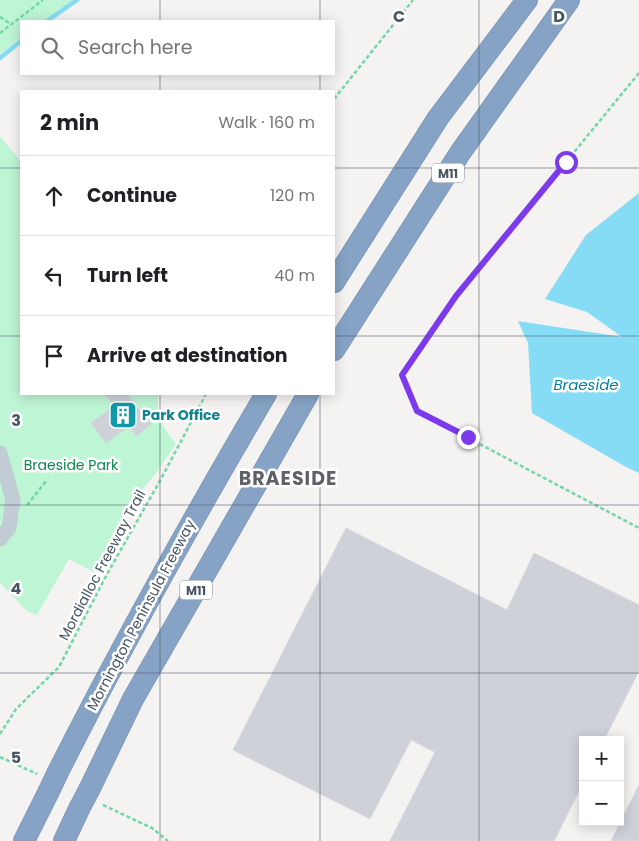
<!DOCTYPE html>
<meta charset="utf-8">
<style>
:root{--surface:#fff;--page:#f2f2f2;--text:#202124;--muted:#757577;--line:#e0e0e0}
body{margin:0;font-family:Poppins,sans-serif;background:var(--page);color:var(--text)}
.controls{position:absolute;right:15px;bottom:15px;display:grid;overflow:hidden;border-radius:0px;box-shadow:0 2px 12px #0003}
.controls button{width:45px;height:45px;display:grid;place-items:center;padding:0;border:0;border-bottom:1px solid var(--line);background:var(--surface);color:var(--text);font:25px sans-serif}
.stop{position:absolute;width:15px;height:15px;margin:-11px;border:4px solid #7c3aed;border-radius:50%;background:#fff}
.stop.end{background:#7c3aed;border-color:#fff;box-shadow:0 1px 5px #0008}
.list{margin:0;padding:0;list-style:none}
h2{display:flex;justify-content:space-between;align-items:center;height:65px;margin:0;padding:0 20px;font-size:21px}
h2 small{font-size:16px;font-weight:400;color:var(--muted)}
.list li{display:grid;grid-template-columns:32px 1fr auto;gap:15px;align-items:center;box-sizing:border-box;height:80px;padding:0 20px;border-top:1px solid var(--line)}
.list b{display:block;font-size:19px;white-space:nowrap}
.list em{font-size:16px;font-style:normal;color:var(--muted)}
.icon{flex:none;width:28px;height:28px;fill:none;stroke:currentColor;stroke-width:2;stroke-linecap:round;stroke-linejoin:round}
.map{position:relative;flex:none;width:639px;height:841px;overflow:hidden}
.search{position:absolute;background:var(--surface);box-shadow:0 2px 12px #0003;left:20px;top:20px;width:315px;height:55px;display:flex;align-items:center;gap:12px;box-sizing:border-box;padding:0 18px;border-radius:0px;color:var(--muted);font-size:19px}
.panel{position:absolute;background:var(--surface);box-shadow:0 2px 12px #0003;left:20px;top:90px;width:315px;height:305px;border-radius:0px}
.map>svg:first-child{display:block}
.green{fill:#bef5d4}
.water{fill:#87dcf5}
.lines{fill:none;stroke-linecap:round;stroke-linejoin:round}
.stream{stroke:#87dcf5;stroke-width:4.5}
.building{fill:#ced1d8;stroke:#d6d8de}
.highway-casing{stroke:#718eb1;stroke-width:22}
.path{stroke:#72d7a7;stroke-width:2.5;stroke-dasharray:4 2.5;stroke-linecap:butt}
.minor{stroke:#c2ccd5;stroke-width:15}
.highway{stroke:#86a3c5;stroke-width:21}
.highway-bridge-casing{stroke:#718eb1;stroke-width:22;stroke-linecap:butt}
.highway-bridge{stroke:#86a3c5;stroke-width:21}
.route{stroke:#7c3aed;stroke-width:6}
.grid{fill:none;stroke:#485562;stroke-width:1;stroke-opacity:0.55}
.labels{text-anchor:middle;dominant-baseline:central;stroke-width:5;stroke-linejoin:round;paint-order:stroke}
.shield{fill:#fff;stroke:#7f8891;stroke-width:1}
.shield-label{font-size:12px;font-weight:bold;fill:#485562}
.culture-label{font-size:14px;font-weight:bold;fill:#0d838f;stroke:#fff;text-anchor:start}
.park-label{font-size:14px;fill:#0e884e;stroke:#fff}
.street-label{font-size:14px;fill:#485562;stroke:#fff}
.water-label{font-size:15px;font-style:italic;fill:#037ea3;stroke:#fff}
.district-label{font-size:19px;font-weight:bold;letter-spacing:1px;fill:#5e6268;stroke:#fff}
.grid-label{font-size:16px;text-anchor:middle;font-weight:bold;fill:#485562;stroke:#fff;stroke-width:5;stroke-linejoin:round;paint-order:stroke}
</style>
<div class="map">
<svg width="639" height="841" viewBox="0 0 639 841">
<rect width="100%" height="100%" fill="#f5f2f2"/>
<g class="green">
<path d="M0,0H73L44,21H21V38L0,54Z"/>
<path d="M0,136L21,162V394H158V419L176,444L156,473L122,515L116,551L94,572L69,559L37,615L27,611L1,584H0Z"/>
</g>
<path class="water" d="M639,193V473L626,467L532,413L528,343L518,321L622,337L587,312L545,299L586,235Z"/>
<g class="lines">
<g class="stream">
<path d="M47,21L77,0"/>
<path d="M0,58L21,41"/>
</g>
</g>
<g class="building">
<path d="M105,394H127L151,424L136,436L129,426L106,443L91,423L114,406Z"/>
<path d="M346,528L507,610L534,553L639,605V671L604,740H583V783L554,841H390L435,752L411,740L370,819L233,750Z"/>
<path d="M639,785V841H611Z"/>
</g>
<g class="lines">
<defs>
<g id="highway">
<path d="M334,282L438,118L527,0"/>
<path d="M334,350L460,153L569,0"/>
<path d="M58,772C123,643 193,518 266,394"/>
<path d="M90,788L133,699L308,394"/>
<path d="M24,841L48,793"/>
<path d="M64,841L79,809"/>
</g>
</defs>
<use href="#highway" class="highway-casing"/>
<g class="path">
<path d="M0,17L11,24"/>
<path d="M0,33L43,0"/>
<path d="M639,73L456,296L402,375L417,411L639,528"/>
<path d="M334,99L413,0"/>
<path d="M27,505L47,480"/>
<path d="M0,734L16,709L59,667L106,576L161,479L206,394"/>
<path d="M0,757L37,774"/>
<path d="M103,805L152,828L168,841"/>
</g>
<path class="minor" d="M0,453L13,500L9,528L0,539"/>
<use href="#highway" class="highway"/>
<defs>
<g id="highway-bridge">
<path d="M48,793L58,772"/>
<path d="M79,809L90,788"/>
</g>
</defs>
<use href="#highway-bridge" class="highway-bridge-casing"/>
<use href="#highway-bridge" class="highway-bridge"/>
</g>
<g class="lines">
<path class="route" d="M468,437L417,411L402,375L456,296L566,162"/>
</g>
<path class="grid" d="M160,0V21M320,0V21M479,0V841M160,74V91M320,74V91M0,168H21M334,168H639M0,336H21M334,336H639M160,394V841M320,394V841M0,505H639M0,673H639"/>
<defs>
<symbol id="building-square" viewBox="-11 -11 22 22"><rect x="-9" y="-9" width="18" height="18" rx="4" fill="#0f9aa8" stroke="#fff"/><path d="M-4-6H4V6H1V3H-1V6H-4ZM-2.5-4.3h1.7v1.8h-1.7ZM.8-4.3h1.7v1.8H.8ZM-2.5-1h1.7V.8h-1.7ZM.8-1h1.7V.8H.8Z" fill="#fff"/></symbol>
</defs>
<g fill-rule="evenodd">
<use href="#building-square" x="107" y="399" width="32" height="32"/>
</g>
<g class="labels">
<g class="shield">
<rect x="432" y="163.5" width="32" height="19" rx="4"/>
<rect x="180" y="580.5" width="32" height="19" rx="4"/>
</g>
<g class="shield-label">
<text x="448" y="173">M11</text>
<text x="196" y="590">M11</text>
</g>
<g class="culture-label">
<text x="142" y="415">Park Office</text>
</g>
<g class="park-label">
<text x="71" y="465">Braeside Park</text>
</g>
<g class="street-label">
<text transform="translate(102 565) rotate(-62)">Mordialloc Freeway Trail</text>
<text transform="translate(141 615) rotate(-62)">Mornington Peninsula Freeway</text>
</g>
<g class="water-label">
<text x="586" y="384">Braeside</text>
</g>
<g class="district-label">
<text x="288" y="478">BRAESIDE</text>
</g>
</g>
<g class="grid-label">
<text x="399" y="22">C</text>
<text x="559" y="22">D</text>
<text x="16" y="426">3</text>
<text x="16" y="594">4</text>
<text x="16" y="763">5</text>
</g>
</svg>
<div class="controls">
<button>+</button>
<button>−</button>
</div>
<div class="stop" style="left:566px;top:162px"></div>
<div class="stop end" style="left:468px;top:437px"></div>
<div class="search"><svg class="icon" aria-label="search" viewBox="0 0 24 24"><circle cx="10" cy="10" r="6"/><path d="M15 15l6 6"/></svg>Search here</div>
<section class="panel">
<h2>2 min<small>Walk · 160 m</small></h2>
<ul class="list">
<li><svg class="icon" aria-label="ahead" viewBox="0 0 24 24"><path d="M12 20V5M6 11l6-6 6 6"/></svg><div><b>Continue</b></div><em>120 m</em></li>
<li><svg class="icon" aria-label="left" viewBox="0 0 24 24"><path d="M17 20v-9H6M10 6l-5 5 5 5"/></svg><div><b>Turn left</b></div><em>40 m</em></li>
<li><svg class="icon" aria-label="arrive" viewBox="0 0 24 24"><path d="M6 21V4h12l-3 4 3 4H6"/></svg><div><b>Arrive at destination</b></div></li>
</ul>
</section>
</div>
